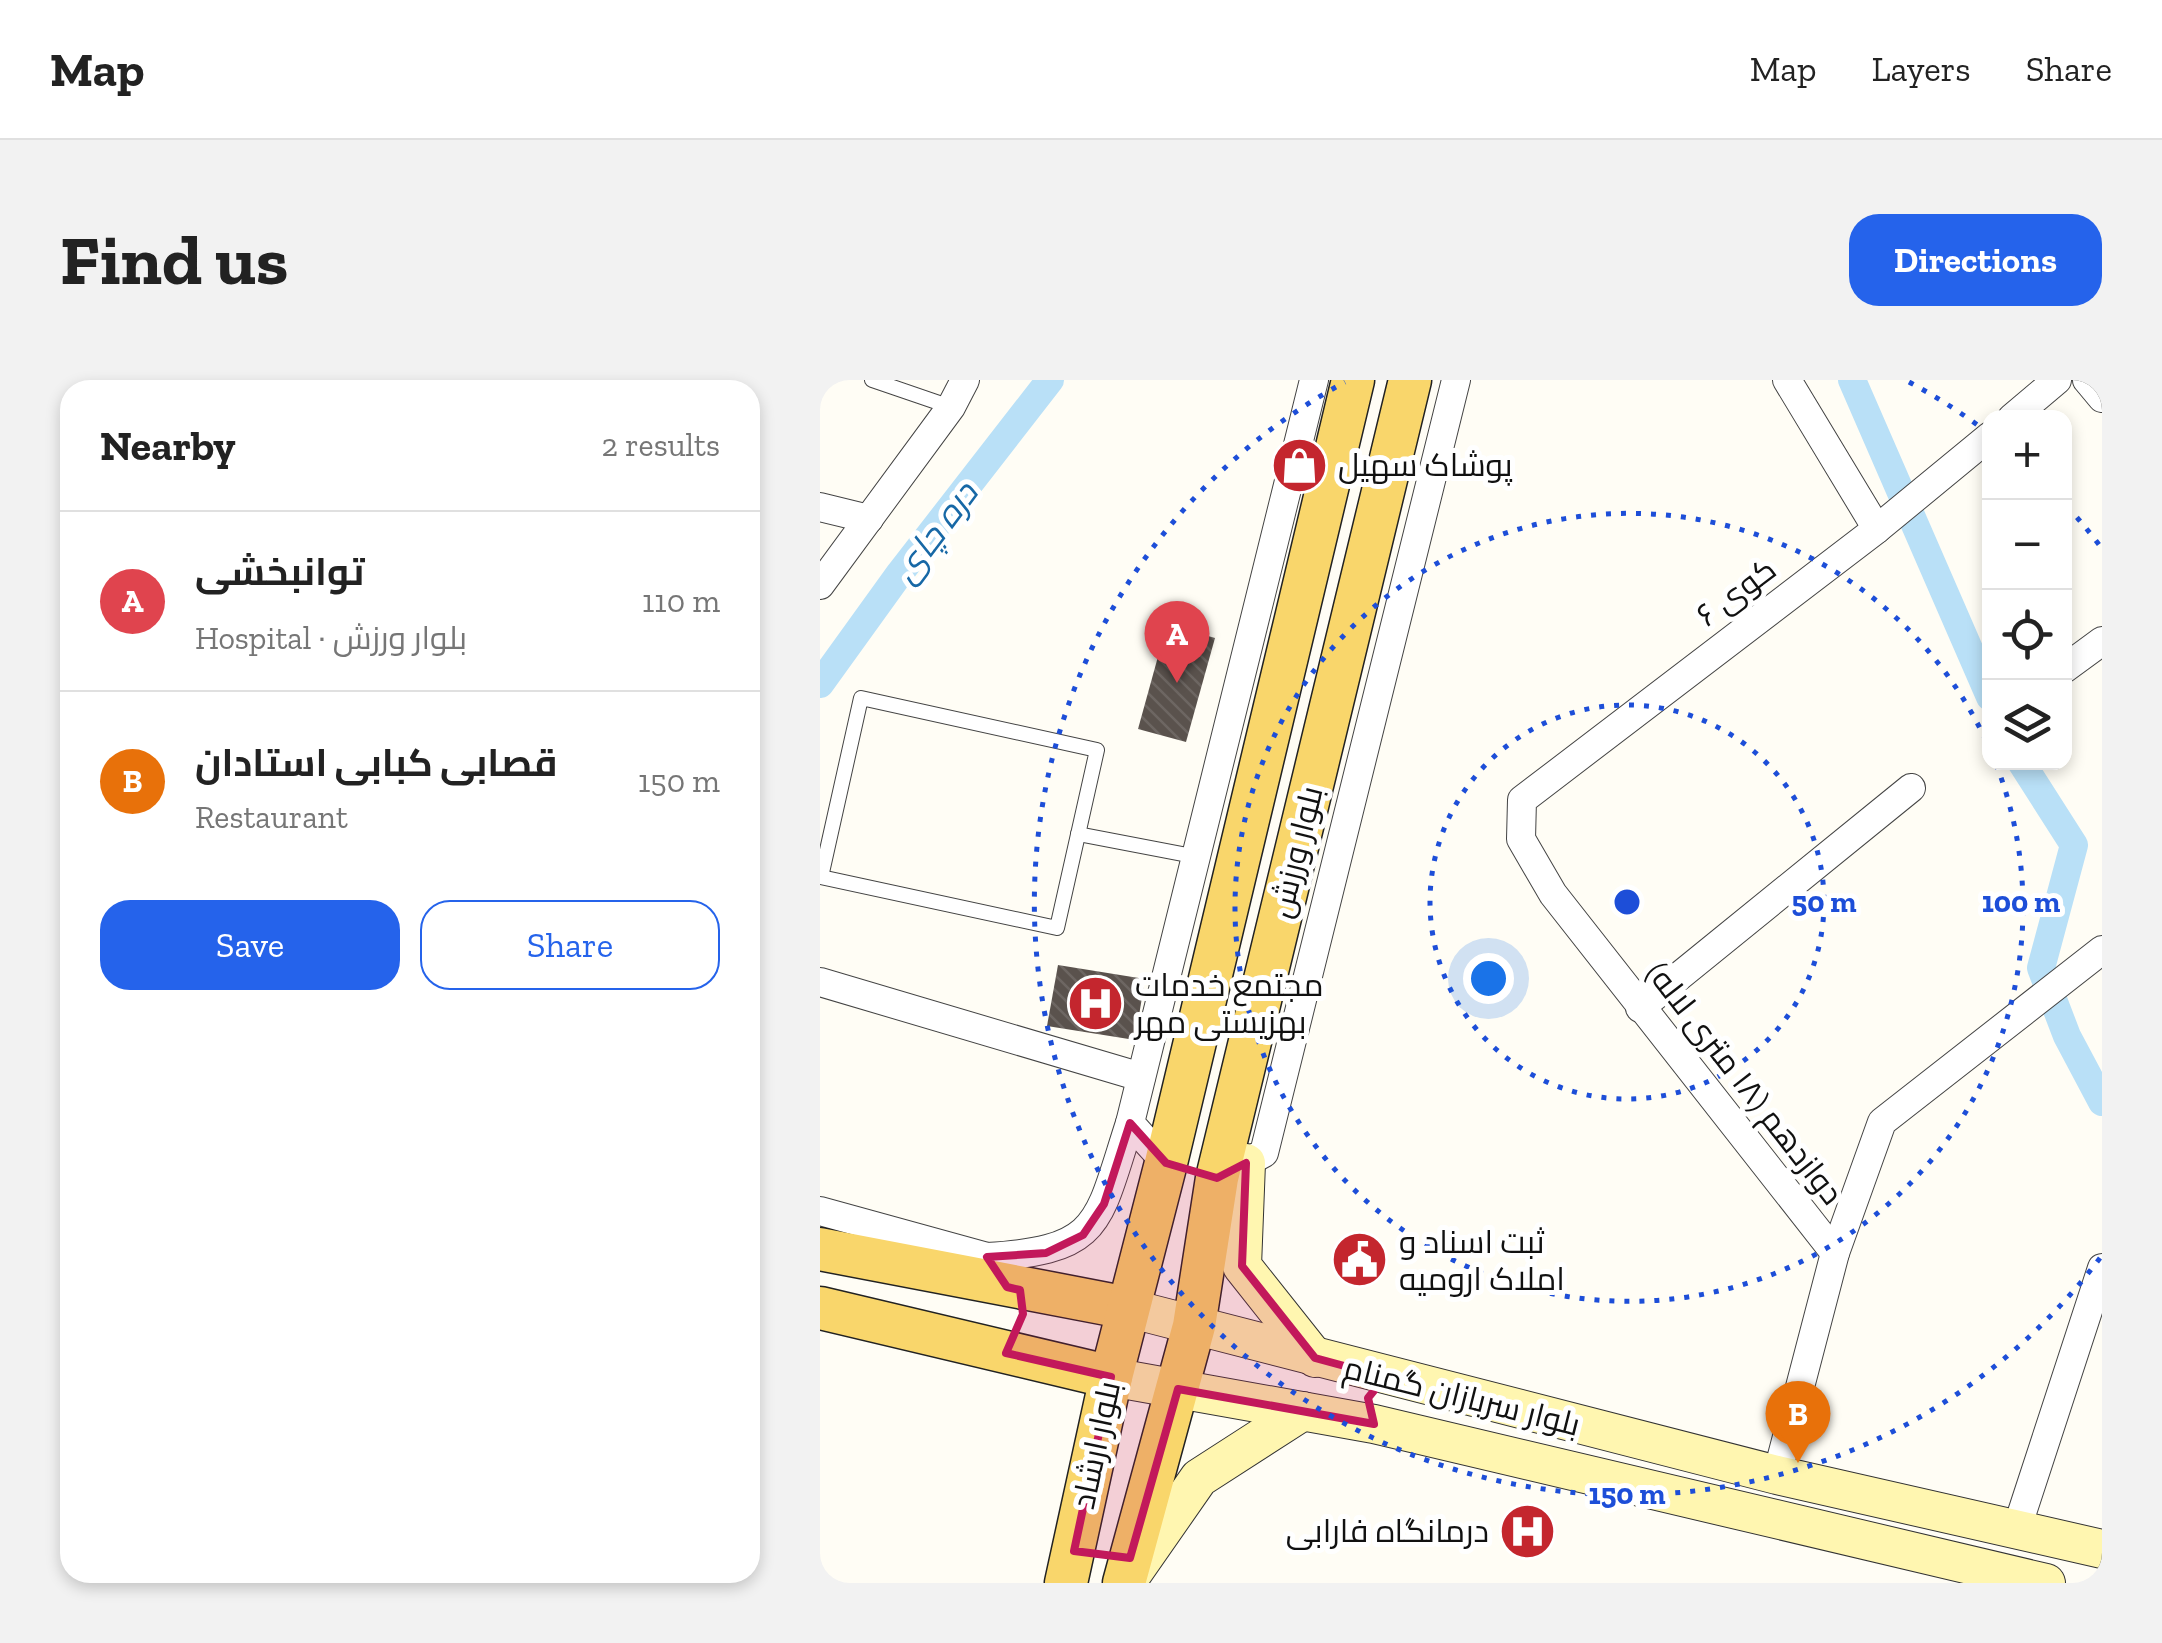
<!DOCTYPE html>
<meta charset="utf-8">
<style>
:root{--surface:#fff;--page:#f2f2f2;--text:#222;--muted:#767676;--line:#e0e0e0;--accent:#2563eb}
body{margin:0;font-family:"Zilla Slab",Cairo,serif;background:var(--page);color:var(--text)}
.controls{position:absolute;right:30px;top:30px;display:grid;overflow:hidden;border-radius:20px;box-shadow:0 5px 15px #0003}
.controls button{width:90px;height:90px;display:grid;place-items:center;padding:0;border:0;border-bottom:2px solid var(--line);background:var(--surface);color:var(--text);font:50px sans-serif}
.you{position:absolute;left:668px;top:598px;width:35px;height:35px;margin:-25px;border:8px solid #fff;border-radius:50%;background:#1a73e8;box-shadow:0 0 0 15px #1a73e833}
.badge{display:grid;place-items:center;width:65px;height:65px;border-radius:50%;background:var(--accent);color:#fff;font-size:32px;font-weight:700}
.pin{position:absolute;translate:-50% -82px;filter:drop-shadow(0 2px 5px #0008)}
.pin::after{content:'';position:absolute;top:52px;width:35px;height:30px;background:inherit;clip-path:polygon(0 0,100% 0,50% 100%)}
.list{margin:0;padding:0;list-style:none}
h2{display:flex;justify-content:space-between;align-items:center;height:130px;margin:0;padding:0 40px;font-size:42px}
h2 small{font-size:32px;font-weight:400;color:var(--muted)}
.list li{display:grid;grid-template-columns:65px 1fr auto;gap:30px;align-items:center;box-sizing:border-box;height:180px;padding:0 40px;border-top:2px solid var(--line)}
.list b{display:block;font-size:38px;white-space:nowrap}
.list p{margin:0;font-size:32px;white-space:nowrap;color:var(--muted)}
.list em{font-size:32px;font-style:normal;color:var(--muted)}
.actions{display:flex;gap:20px;padding:30px 40px}
.actions a{flex:1;padding:22px 0;border:2px solid var(--accent);border-radius:30px;text-align:center;font-size:35px;color:var(--accent)}
.actions .main{background:var(--accent);color:#fff}
.icon{flex:none;width:55px;height:55px;fill:none;stroke:currentColor;stroke-width:2;stroke-linecap:round;stroke-linejoin:round}
.map{position:relative;flex:none;width:1282px;height:1203px;overflow:hidden;border-radius:30px}
header{display:flex;align-items:center;gap:60px;box-sizing:border-box;height:140px;padding:0 50px;background:var(--surface);border-bottom:2px solid var(--line)}
header strong{font-size:48px}
nav{display:flex;gap:55px;margin-inline-start:auto;font-size:35px}
.intro{display:flex;align-items:center;justify-content:space-between;box-sizing:border-box;height:240px;padding:0 60px}
h1{margin:0;font-size:70px}
.button{padding:25px 45px;border-radius:30px;background:var(--accent);color:#fff;font-size:35px;font-weight:700}
main{display:flex;gap:60px;padding:0 60px}
aside{flex:1;background:var(--surface);border-radius:30px;box-shadow:0 5px 15px #0003}
.map>svg:first-child{display:block}
.lines{fill:none;stroke-linecap:round;stroke-linejoin:round}
.canal{stroke:#b9e0f7;stroke-width:28}
.building{fill:url(#building-back-hatch)}
.service-casing{stroke:#444;stroke-width:16}
.minor-casing{stroke:#444;stroke-width:30}
.secondary-casing{stroke:#333;stroke-width:40}
.primary-casing{stroke:#222;stroke-width:45}
.service{stroke:#fff;stroke-width:14}
.minor{stroke:#fff;stroke-width:28}
.secondary{stroke:#fff6b0;stroke-width:38}
.primary{stroke:#f9d66b;stroke-width:42}
.marked{fill:#c2185b;fill-opacity:0.2;stroke:#c2185b;stroke-width:8;stroke-linejoin:round}
.ring{fill:none;stroke:#1d4ed8;stroke-width:5;stroke-dasharray:5 10}
.labels{text-anchor:middle;dominant-baseline:central;stroke-width:10;stroke-linejoin:round;paint-order:stroke}
.poi-label{font-size:32px;fill:#111;stroke:#fff;text-anchor:start}
.street-label{font-size:32px;fill:#111;stroke:#fff}
.water-label{font-size:35px;font-style:italic;fill:#1768a6;stroke:#fff}
.centre{fill:#1d4ed8;stroke:#fff;stroke-width:5}
.ring-label{font-size:30px;text-anchor:middle;font-weight:bold;fill:#1d4ed8;stroke:#fff;stroke-width:10;stroke-linejoin:round;paint-order:stroke}
</style>
<header>
<strong>Map</strong>
<nav><a>Map</a><a>Layers</a><a>Share</a></nav>
</header>
<div class="intro"><h1>Find us</h1><a class="button">Directions</a></div>
<main>
<aside>
<h2>Nearby<small>2 results</small></h2>
<ul class="list">
<li><span class="badge" style="background:#e0444e">A</span><div><b>توانبخشی</b><p>Hospital · بلوار ورزش</p></div><em>110 m</em></li>
<li><span class="badge" style="background:#e8710a">B</span><div><b>قصابی کبابی استادان</b><p>Restaurant</p></div><em>150 m</em></li>
</ul>
<div class="actions"><a class="main">Save</a><a>Share</a></div>
</aside>
<div class="map">
<svg width="1282" height="1203" viewBox="0 0 1282 1203">
<defs>
<pattern id="building-back-hatch" width="6" height="6" patternUnits="userSpaceOnUse" patternTransform="scale(2.5)"><rect width="6" height="6" fill="#5a524d"/><path d="M-1 5l2 2M0 0l6 6M5-1l2 2" fill="none" stroke="#6d6662"/></pattern>
</defs>
<rect width="100%" height="100%" fill="#fffdf5"/>
<g class="lines">
<g class="canal">
<path d="M1032,0L1170,317"/>
<path d="M0,304L80,193L230,0"/>
<path d="M1201,382L1254,465L1221,588L1247,656L1282,722"/>
</g>
</g>
<g class="building">
<path d="M347,244L395,258L366,362L318,349Z"/>
<path d="M238,585L325,599L315,660L227,646Z"/>
</g>
<g class="lines">
<defs>
<g id="service">
<path d="M52,0L131,27"/>
<path d="M41,318L277,370L237,548L1,497Z"/>
<path d="M258,454L378,477"/>
</g>
<g id="minor">
<path d="M967,0L1057,149"/>
<path d="M1267,0L1282,18"/>
<path d="M1192,38L1237,0"/>
<path d="M0,127L49,139"/>
<path d="M0,205L131,27L145,0"/>
<path d="M1244,289L1282,261"/>
<path d="M0,602L321,697"/>
<path d="M820,628L1091,408"/>
<path d="M346,783L310,743L494,0"/>
<path d="M411,791L444,773L636,0"/>
<path d="M0,831L167,877L175,889"/>
<path d="M1015,873L733,514L701,459L702,420L1057,149L1170,56"/>
<path d="M167,877C282,870 277,844 310,743"/>
<path d="M957,1095L1015,873L1062,742L1282,570"/>
<path d="M1197,1148L1282,888"/>
</g>
<g id="secondary">
<path d="M426,783L422,886L495,978"/>
<path d="M308,928L957,1095L1282,1169"/>
<path d="M291,997L554,1044L1226,1203"/>
<path d="M310,1197L379,1098L483,1031"/>
</g>
<g id="primary">
<path d="M0,869L308,928"/>
<path d="M0,928L291,997"/>
<path d="M246,1203L291,997L346,783L533,0"/>
<path d="M304,1203L374,946L397,798L590,0"/>
</g>
</defs>
<use href="#service" class="service-casing"/>
<use href="#minor" class="minor-casing"/>
<use href="#secondary" class="secondary-casing"/>
<use href="#primary" class="primary-casing"/>
<use href="#service" class="service"/>
<use href="#minor" class="minor"/>
<use href="#secondary" class="secondary"/>
<use href="#primary" class="primary"/>
</g>
<path class="marked" d="M310,743L346,783L397,798L426,783L422,886L495,978L565,997L548,1018L554,1044L358,1009L310,1178L254,1171L291,997L186,973L203,934L200,910L187,907L167,877L226,873L263,855L284,824Z"/>
<g class="ring">
<circle cx="807" cy="522" r="197"/>
<path d="M1176 384A394 394 0 1 1 1168 365"/>
<path d="M1280 878A592 592 0 1 1 525 2M1089 2A592 592 0 0 1 1167 52M1247 126A592 592 0 0 1 1280 166"/>
</g>
<defs>
<symbol id="shop-disc" viewBox="-11 -11 22 22"><circle r="9.5" fill="#c4262e" stroke="#fff"/><path d="M-5-2.5h2.3a2.7 3.5 0 0 1 5.4 0H5L5.5 6h-11ZM-1.5-2.5h3a1.5 2.3 0 0 0-3 0Z" fill="#fff"/></symbol>
<symbol id="hospital-disc" viewBox="-11 -11 22 22"><circle r="9.5" fill="#c4262e" stroke="#fff"/><path d="M-5-5h3v3.5h4V-5h3V5h-3V1.5h-4V5h-3Z" fill="#fff"/></symbol>
<symbol id="civic-disc" viewBox="-11 -11 22 22"><circle r="9.5" fill="#c4262e" stroke="#fff"/><path d="M-.6-6.5H3V-4.5H.6V-3L4-1V1h2V6H-6V1h2V-1L-.6-3ZM-1.2 2.5V6h2.4V2.5Z" fill="#fff"/></symbol>
</defs>
<g fill-rule="evenodd">
<use href="#shop-disc" x="448" y="54" width="63" height="63"/>
<use href="#hospital-disc" x="244" y="592" width="63" height="63"/>
<use href="#civic-disc" x="508" y="848" width="63" height="63"/>
<use href="#hospital-disc" x="676" y="1120" width="63" height="63"/>
</g>
<g class="labels">
<g class="poi-label">
<text x="518" y="85">پوشاک سهیل</text>
<text x="315" y="605">مجتمع خدمات<tspan x="315" dy="37">بهزیستی مهر</tspan></text>
<text x="579" y="862">ثبت اسناد و<tspan x="579" dy="37">املاک ارومیه</tspan></text>
<text x="669" y="1151" text-anchor="end">درمانگاه فارابی</text>
</g>
<g class="street-label">
<text transform="translate(916 212) rotate(-37)">کوی ۶</text>
<text transform="translate(476 472) rotate(-76)">بلوار ورزش</text>
<text transform="translate(925 703) rotate(52)">دوازدهم (۱۸ متری لاله)</text>
<text transform="translate(642 1016) rotate(14)">بلوار سربازان گمنام</text>
<text transform="translate(276 1065) rotate(-78)">بلوار ارشاد</text>
</g>
<g class="water-label">
<text transform="translate(115 152) rotate(-53)">دره چای</text>
</g>
</g>
<circle cx="807" cy="522" r="15" class="centre"/>
<g class="ring-label">
<text x="1004" y="532">50 m</text>
<text x="1201" y="532">100 m</text>
<text x="807" y="1124">150 m</text>
</g>
</svg>
<div class="controls">
<button>+</button>
<button>−</button>
<button><svg class="icon" aria-label="locate" viewBox="0 0 24 24"><circle cx="12" cy="12" r="6"/><path d="M12 2v4M12 18v4M2 12h4M18 12h4"/></svg></button>
<button><svg class="icon" aria-label="layers" viewBox="0 0 24 24"><path d="M12 4l9 5-9 5-9-5zM3 14l9 5 9-5"/></svg></button>
</div>
<div class="you"></div>
<div class="pin badge" style="left:357px;top:303px;background:#e0444e">A</div>
<div class="pin badge" style="left:978px;top:1083px;background:#e8710a">B</div>
</div>
</main>
